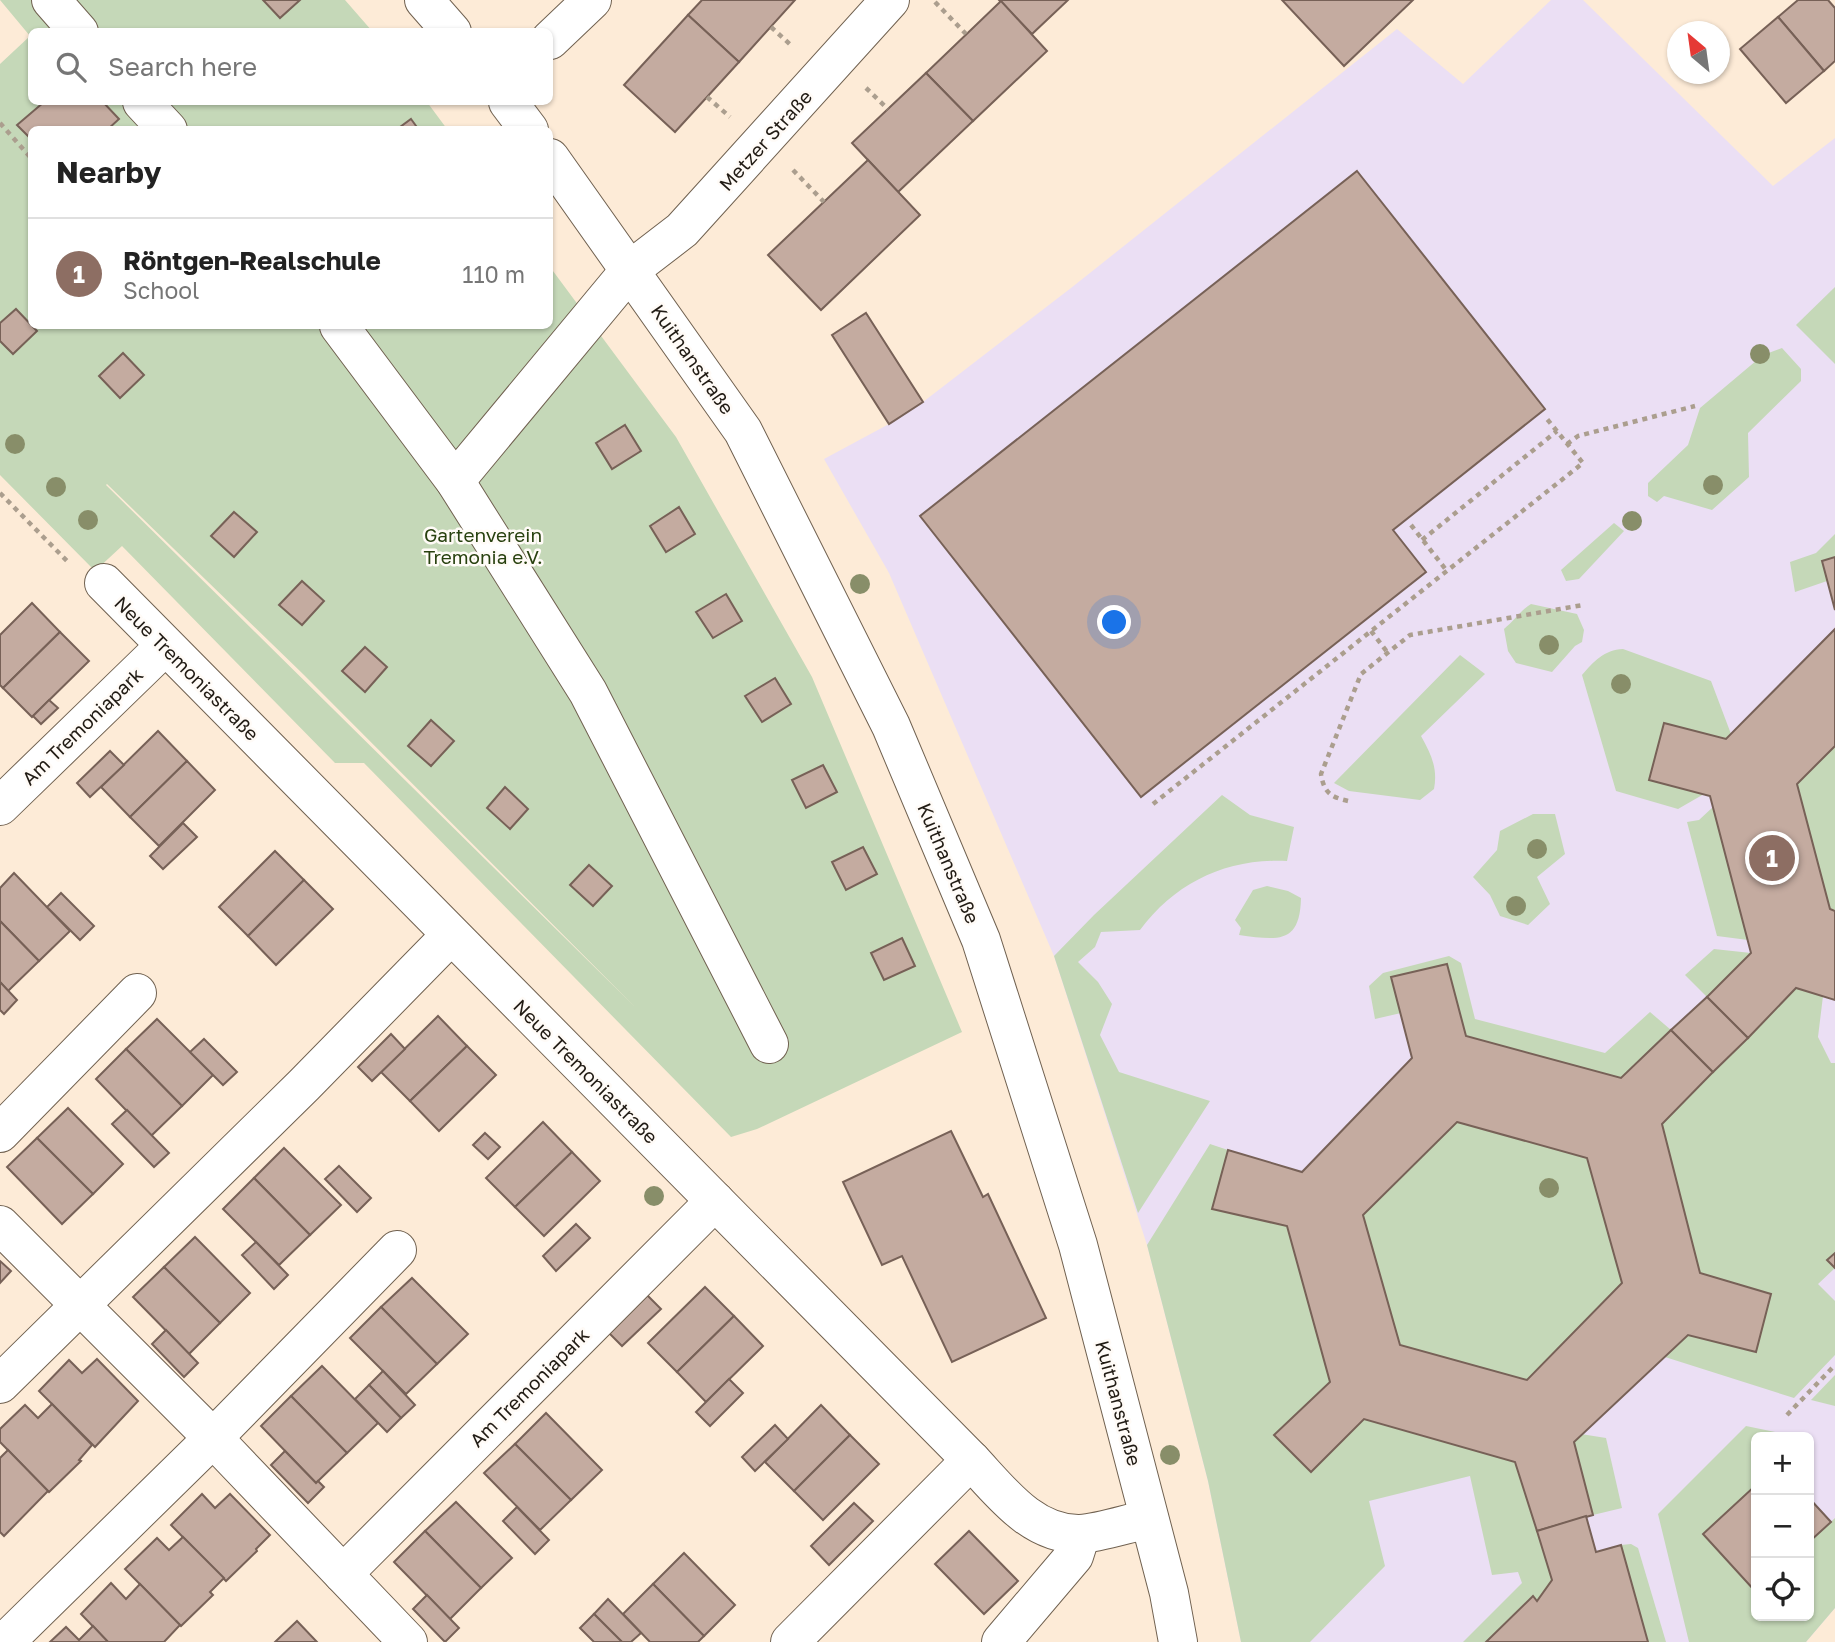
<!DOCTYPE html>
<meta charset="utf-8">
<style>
:root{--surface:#fff;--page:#f6f6f6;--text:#222;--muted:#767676;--line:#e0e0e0;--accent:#db2777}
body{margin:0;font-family:"Golos Text",sans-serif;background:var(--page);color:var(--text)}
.controls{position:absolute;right:21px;bottom:21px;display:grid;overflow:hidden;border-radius:10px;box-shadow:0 2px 5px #0004}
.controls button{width:63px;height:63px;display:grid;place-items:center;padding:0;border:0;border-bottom:2px solid var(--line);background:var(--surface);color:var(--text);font:35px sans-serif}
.compass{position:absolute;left:1667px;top:21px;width:63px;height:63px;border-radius:50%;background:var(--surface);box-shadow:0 2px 5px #0004;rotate:331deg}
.you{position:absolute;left:1115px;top:623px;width:24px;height:24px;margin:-18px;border:5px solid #fff;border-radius:50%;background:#1a73e8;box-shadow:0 0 0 10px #1a73e833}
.badge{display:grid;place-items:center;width:46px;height:46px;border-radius:50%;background:var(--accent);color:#fff;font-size:23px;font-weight:700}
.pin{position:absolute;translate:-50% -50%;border:4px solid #fff;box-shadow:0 2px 7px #0006}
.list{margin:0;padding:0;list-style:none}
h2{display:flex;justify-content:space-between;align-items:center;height:91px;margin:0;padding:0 28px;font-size:30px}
h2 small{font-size:23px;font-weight:400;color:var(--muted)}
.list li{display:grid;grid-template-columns:46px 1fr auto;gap:21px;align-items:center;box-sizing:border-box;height:112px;padding:0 28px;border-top:2px solid var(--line)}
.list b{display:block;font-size:26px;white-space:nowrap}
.list p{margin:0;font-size:23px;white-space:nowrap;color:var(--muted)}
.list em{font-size:23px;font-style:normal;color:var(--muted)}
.icon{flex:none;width:38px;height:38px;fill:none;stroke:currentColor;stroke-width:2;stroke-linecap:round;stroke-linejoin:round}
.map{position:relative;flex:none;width:1835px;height:1642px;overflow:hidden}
.search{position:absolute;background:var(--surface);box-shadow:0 2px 5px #0004;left:28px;top:28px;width:525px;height:77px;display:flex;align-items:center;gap:18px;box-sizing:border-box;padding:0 24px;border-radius:10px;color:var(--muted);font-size:26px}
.panel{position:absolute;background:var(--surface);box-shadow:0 2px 5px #0004;left:28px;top:126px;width:525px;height:203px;border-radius:10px}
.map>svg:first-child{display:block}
.education{fill:#ebdff4;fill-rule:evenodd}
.green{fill:#c5d8b8;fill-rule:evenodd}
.building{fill:#c4aba0;stroke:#776157;stroke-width:2;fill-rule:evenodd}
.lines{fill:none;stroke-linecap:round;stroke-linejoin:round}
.minor-casing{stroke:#706150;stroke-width:40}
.path{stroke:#ab9e8e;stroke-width:4.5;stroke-dasharray:5 5;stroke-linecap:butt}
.minor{stroke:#fff;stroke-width:38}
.tree{fill:#888e69}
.labels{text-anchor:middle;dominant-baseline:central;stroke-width:5;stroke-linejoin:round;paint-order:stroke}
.street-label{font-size:19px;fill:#211b14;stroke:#fffbf7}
.park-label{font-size:19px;fill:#28410f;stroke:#fffbf7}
</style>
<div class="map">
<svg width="1835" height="1642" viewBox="0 0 1835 1642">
<rect width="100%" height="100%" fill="#fdebd7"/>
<path class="education" d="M1551,0H1583L1773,186L1835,138V1608L1806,1642H1241L1208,1481L1147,1245L1054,956L889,573L824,459L889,424L923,402L1071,288L1397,29L1463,84ZM1756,1437H1809V1616H1756Z"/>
<g class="green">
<path d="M0,0H345L372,31L32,32V102H427L447,129L32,130V326H550V267L676,437L812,677L962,1032L757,1129L731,1137L364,763H335L122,546L95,571L0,475V64L30,36ZM107,484L304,675L635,1007L106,485Z"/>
<path d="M1835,287V364L1796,325Z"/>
<path d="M1782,348L1801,369V381L1748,433L1749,477L1712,510L1664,496L1657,502L1648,496V483L1688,445L1700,408L1763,355Z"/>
<path d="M1614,523L1624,531L1579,579L1566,581L1561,570Z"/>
<path d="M1835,534V557L1822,561L1827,581L1795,592L1790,562L1816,553Z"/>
<path d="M1531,604L1577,614L1584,630L1582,642L1575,646L1552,672L1516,663L1508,651L1504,629C1514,621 1520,611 1531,604Z"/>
<path d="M1623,649L1711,681L1731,734L1726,739L1664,723L1649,779L1704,794L1678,809L1616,791L1582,675C1594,661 1604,650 1623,649Z"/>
<path d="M1460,655L1485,674L1421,736C1431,754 1438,768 1434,789L1420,800L1349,791L1334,783Z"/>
<path d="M1835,746V911L1830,909L1797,784Z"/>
<path d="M1222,795L1250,815L1294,827L1287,861C1227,858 1176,882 1140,930L1101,932L1095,947L1078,962L1098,982L1112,1004L1100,1035L1119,1072L1210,1101L1138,1213L1054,956L1094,915Z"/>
<path d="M1713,807L1748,940L1717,936L1687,822L1699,820Z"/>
<path d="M1533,814H1555L1565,854L1537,877L1550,904L1528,925L1500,916L1490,895L1473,877L1497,850L1500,831Z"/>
<path d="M1267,886L1288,891L1301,898C1300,945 1277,940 1239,935L1241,928L1235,920L1253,890Z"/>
<path d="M1714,949L1751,953L1707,997L1685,975Z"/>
<path d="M1449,956L1461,963L1475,1019L1605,1053L1650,1012L1671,1030L1621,1078L1466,1036L1446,965L1392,977L1401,1013L1375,1019L1369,986L1383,973Z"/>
<path d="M1796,988L1823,996L1818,1037L1831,1063H1835V1253L1828,1260L1835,1268L1818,1284L1835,1301V1355L1794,1398L1665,1357L1688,1335L1756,1352L1771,1294L1700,1273L1662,1124Z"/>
<path d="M1457,1122L1587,1158L1622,1283L1527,1380L1400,1345L1363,1215Z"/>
<path d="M1210,1144L1228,1150L1212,1209L1287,1226L1330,1382L1274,1435L1311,1472L1364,1419L1515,1462L1552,1580L1537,1601L1532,1596L1486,1642H1463L1522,1583L1518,1572L1492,1575L1470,1476L1369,1501L1385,1566L1310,1642H1241L1208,1481L1147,1245Z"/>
<path d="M1835,1375V1406L1811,1400Z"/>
<path d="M1746,1426L1800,1437H1756V1485L1703,1534L1756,1590V1616H1809V1542L1835,1518V1608L1806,1642H1689L1658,1514Z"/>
<path d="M1581,1434L1606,1438L1622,1508L1593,1515L1574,1442Z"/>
<path d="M1631,1544L1638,1548L1666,1642H1648L1621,1545Z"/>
</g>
<g class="building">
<path d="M263,0H300L280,18Z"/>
<path d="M702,0H795L739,62L688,15Z"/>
<path d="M999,0H1068L1032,34Z"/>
<path d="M1282,0H1413L1344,66Z"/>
<path d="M1798,0H1828L1835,8V61L1824,71L1778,17Z"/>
<path d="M1001,1L1047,51L973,121L926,73Z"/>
<path d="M688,15L739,62L675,132L624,85Z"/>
<path d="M1778,17L1824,71L1786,103L1740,49Z"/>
<path d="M926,73L973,121L898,192L852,143Z"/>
<path d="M44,102H103L119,119L107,130H32V140L17,125Z"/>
<path d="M411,119L419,130H396Z"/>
<path d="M868,160L920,215L821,310L768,255Z"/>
<path d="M1357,171L1545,409L1393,530L1426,572L1141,797L920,516Z"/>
<path d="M16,309L37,331L13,354L0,341V323Z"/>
<path d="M866,313L923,402L889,424L832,335Z"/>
<path d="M123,353L144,375L120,398L99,376Z"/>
<path d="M625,425L641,451L612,469L596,443Z"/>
<path d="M679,507L695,534L666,552L650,526Z"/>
<path d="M234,512L257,532L234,557L211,536Z"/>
<path d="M1835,557V610L1822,561Z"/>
<path d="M302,581L324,601L302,625L279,605Z"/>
<path d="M726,594L742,621L713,638L696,612Z"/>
<path d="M32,603L60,632L3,688L0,685V635Z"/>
<path d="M1835,629V746L1797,784L1830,909L1835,911V1000L1796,988L1748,1038L1707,997L1751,953L1710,796L1649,780L1664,723L1726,739Z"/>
<path d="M60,632L89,661L32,717L3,688Z"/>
<path d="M365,647L387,667L365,692L342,671Z"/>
<path d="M775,678L791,704L762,722L745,696Z"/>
<path d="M49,700L58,708L41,724L33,716Z"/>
<path d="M431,720L454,741L431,766L408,746Z"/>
<path d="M158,731L187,761L130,817L101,787Z"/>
<path d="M110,751L124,765L90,797L77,783Z"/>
<path d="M187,761L215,790L159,846L130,817Z"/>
<path d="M823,765L837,792L806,808L792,780Z"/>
<path d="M505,787L528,809L510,829L487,808Z"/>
<path d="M183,823L197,837L163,869L150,856Z"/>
<path d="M863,847L877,874L846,890L832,862Z"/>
<path d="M275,851L304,880L248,936L219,907Z"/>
<path d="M589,865L612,886L593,906L570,885Z"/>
<path d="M14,873L70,931L39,961L0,921V888Z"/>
<path d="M304,880L333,909L276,965L248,936Z"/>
<path d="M61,893L94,926L80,940L47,907Z"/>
<path d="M0,921L39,961L8,991L0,982Z"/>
<path d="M902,938L915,966L884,980L871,953Z"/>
<path d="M1447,964L1466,1036L1621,1078L1671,1030L1713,1072L1662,1124L1700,1273L1771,1294L1756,1352L1688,1335L1574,1442L1593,1515L1537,1531L1515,1462L1364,1419L1311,1472L1274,1435L1330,1382L1287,1226L1212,1209L1228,1150L1302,1172L1412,1058L1391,977ZM1457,1122L1587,1158L1622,1283L1527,1380L1400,1345L1363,1215Z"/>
<path d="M0,982L17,1000L4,1014L0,1010Z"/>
<path d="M1707,997L1748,1038L1713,1072L1671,1030Z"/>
<path d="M438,1016L467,1046L410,1101L381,1072Z"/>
<path d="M157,1019L213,1075L182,1106L126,1049Z"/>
<path d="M391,1034L405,1049L372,1081L358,1067Z"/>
<path d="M204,1039L237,1072L223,1085L190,1052Z"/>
<path d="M467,1046L496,1075L439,1131L410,1101Z"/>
<path d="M126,1049L182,1106L151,1136L96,1079Z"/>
<path d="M68,1108L123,1164L93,1194L37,1138Z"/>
<path d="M127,1110L169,1153L154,1167L112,1124Z"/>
<path d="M543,1122L572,1152L515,1207L486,1178Z"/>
<path d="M951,1131L983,1197L988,1194L1046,1318L952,1362L902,1256L882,1265L843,1182Z"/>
<path d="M485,1133L500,1147L488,1159L473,1145Z"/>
<path d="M37,1138L93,1194L62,1224L7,1167Z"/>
<path d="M284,1148L341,1205L310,1235L254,1178Z"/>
<path d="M572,1152L600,1181L544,1236L515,1207Z"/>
<path d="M339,1166L371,1198L357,1212L325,1179Z"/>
<path d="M254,1178L310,1235L279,1265L223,1209Z"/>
<path d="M576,1224L590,1238L556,1271L543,1256Z"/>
<path d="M195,1237L250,1293L220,1323L164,1267Z"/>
<path d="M256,1242L288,1275L274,1289L242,1255Z"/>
<path d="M1835,1253V1268L1827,1260Z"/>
<path d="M0,1261L11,1271L0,1283Z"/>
<path d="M164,1267L220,1323L189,1354L133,1297Z"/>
<path d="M412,1278L468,1334L437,1364L381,1307Z"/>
<path d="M705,1287L734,1316L677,1372L648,1343Z"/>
<path d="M647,1295L661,1309L622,1346L609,1333Z"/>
<path d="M381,1307L437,1364L406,1394L350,1338Z"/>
<path d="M734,1316L763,1346L706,1402L677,1372Z"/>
<path d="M166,1330L198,1363L184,1377L152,1344Z"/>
<path d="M97,1359L138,1401L95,1447L39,1391L69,1360L82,1373Z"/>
<path d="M322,1366L378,1423L347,1453L291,1396Z"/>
<path d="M383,1371L415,1405L401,1418L369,1385Z"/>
<path d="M729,1379L743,1393L710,1426L696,1412Z"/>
<path d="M369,1385L401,1418L387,1432L355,1399Z"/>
<path d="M291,1396L347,1453L316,1483L261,1426Z"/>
<path d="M52,1404L92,1445L79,1460L81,1461L49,1492L0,1442V1429L25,1405L38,1418Z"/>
<path d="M821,1405L850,1435L794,1491L765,1462Z"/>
<path d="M546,1413L602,1470L571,1500L515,1444Z"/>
<path d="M775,1425L788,1439L755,1471L742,1457Z"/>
<path d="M850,1435L879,1464L823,1520L794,1491Z"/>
<path d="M515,1444L571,1500L540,1530L484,1473Z"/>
<path d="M8,1450L48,1491L4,1536L0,1532V1458Z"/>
<path d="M285,1451L316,1483L318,1481L324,1487L308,1503L271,1465Z"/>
<path d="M1756,1485V1590L1755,1591L1703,1534Z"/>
<path d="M202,1494L215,1508L230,1494L270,1535L256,1549L257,1551L226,1581L171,1525Z"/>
<path d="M1809,1498L1831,1522L1809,1542Z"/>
<path d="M456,1502L512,1558L481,1588L425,1531Z"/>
<path d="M854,1503L873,1521L829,1565L811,1546Z"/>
<path d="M517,1507L549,1540L535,1554L503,1521Z"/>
<path d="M1586,1516L1596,1552L1621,1545L1648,1642H1486L1533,1596L1537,1601L1552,1580L1537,1531Z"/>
<path d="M425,1531L481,1588L450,1619L394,1562Z"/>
<path d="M969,1531L1018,1581L984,1614L935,1564Z"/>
<path d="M183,1537L224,1578L210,1592L213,1595L181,1626L125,1569L157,1538L169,1550Z"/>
<path d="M684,1553L735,1605L704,1636L653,1584Z"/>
<path d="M111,1583L126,1599L140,1584L180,1625L164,1642H108L81,1614Z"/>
<path d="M653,1584L704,1636L698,1642H650L623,1614Z"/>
<path d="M427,1595L459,1628L445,1642L413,1609Z"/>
<path d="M608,1599L641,1633L631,1642H622L594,1614Z"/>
<path d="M594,1614L622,1642H594L580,1628Z"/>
<path d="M297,1621L317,1642H275Z"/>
<path d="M93,1626L108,1642H50L66,1627L79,1640Z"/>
</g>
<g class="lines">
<defs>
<g id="minor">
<path d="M51,0L79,32"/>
<path d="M424,0L452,32"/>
<path d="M550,40L592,0"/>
<path d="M142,102L168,130"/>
<path d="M508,102L529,130"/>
<path d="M550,158L743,431L891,726L981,940L1078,1245L1169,1593L1178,1642"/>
<path d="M339,326L455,481L588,692L769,1044"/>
<path d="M455,481L630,270L682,230L890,0"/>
<path d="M104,583L971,1460C1001,1492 1032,1535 1080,1534C1099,1533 1129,1523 1149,1519"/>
<path d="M0,806L165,646"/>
<path d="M0,1133L137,993"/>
<path d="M0,1225L213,1438L408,1642"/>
<path d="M0,1384L304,1085L451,935"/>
<path d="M343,1574L715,1201"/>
<path d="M5,1642L213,1438L397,1250"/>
<path d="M790,1642L971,1460"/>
<path d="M1001,1642L1074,1556L1081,1534"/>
</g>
</defs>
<use href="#minor" class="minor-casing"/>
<g class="path">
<path d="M935,2L966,34"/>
<path d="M771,27L793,47"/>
<path d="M866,88L888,109"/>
<path d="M707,97L730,117"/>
<path d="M0,123L32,159"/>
<path d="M793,170L824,202"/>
<path d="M1567,444L1578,436L1695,406"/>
<path d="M0,493L68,562"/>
<path d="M1411,525L1447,571"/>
<path d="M1422,540L1557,431"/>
<path d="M1371,631L1388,653"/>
<path d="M1348,801C1331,797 1324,793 1321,774L1361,674L1410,635L1583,605"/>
<path d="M1153,804L1583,463L1547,419"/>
<path d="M1787,1415L1835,1365"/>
</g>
<use href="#minor" class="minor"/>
</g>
<g class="tree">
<circle cx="1760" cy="354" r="10"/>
<circle cx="15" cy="444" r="10"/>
<circle cx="1713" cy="485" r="10"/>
<circle cx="56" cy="487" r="10"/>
<circle cx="88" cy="520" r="10"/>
<circle cx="1632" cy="521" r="10"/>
<circle cx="860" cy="584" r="10"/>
<circle cx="1549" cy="645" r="10"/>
<circle cx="1621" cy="684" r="10"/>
<circle cx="1537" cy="849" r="10"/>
<circle cx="1516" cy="906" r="10"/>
<circle cx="1549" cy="1188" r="10"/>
<circle cx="654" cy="1196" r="10"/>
<circle cx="1170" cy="1455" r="10"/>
</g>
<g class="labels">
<g class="street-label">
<text transform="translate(765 140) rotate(-48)">Metzer Straße</text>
<text transform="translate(693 359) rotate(55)">Kuithanstraße</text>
<text transform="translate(187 668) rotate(45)">Neue Tremoniastraße</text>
<text transform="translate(82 726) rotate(-44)">Am Tremoniapark</text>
<text transform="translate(949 863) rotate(67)">Kuithanstraße</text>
<text transform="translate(586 1071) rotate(45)">Neue Tremoniastraße</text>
<text transform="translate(529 1387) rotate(-45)">Am Tremoniapark</text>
<text transform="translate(1119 1403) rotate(75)">Kuithanstraße</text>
</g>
<g class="park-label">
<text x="483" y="534">Gartenverein<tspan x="483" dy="22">Tremonia e.V.</tspan></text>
</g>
</g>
</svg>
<div class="controls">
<button>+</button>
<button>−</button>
<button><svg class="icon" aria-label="locate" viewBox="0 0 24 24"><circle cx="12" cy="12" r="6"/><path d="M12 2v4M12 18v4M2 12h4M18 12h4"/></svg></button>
</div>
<svg class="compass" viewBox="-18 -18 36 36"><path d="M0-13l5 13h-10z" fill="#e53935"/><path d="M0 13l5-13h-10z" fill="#767676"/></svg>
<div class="you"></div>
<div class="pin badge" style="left:1772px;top:858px;background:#8d6e63">1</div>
<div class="search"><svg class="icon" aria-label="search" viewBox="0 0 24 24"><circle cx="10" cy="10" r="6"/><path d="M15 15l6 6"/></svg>Search here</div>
<section class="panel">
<h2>Nearby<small></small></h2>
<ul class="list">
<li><span class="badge" style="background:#8d6e63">1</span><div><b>Röntgen-Realschule</b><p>School</p></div><em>110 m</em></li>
</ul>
</section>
</div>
